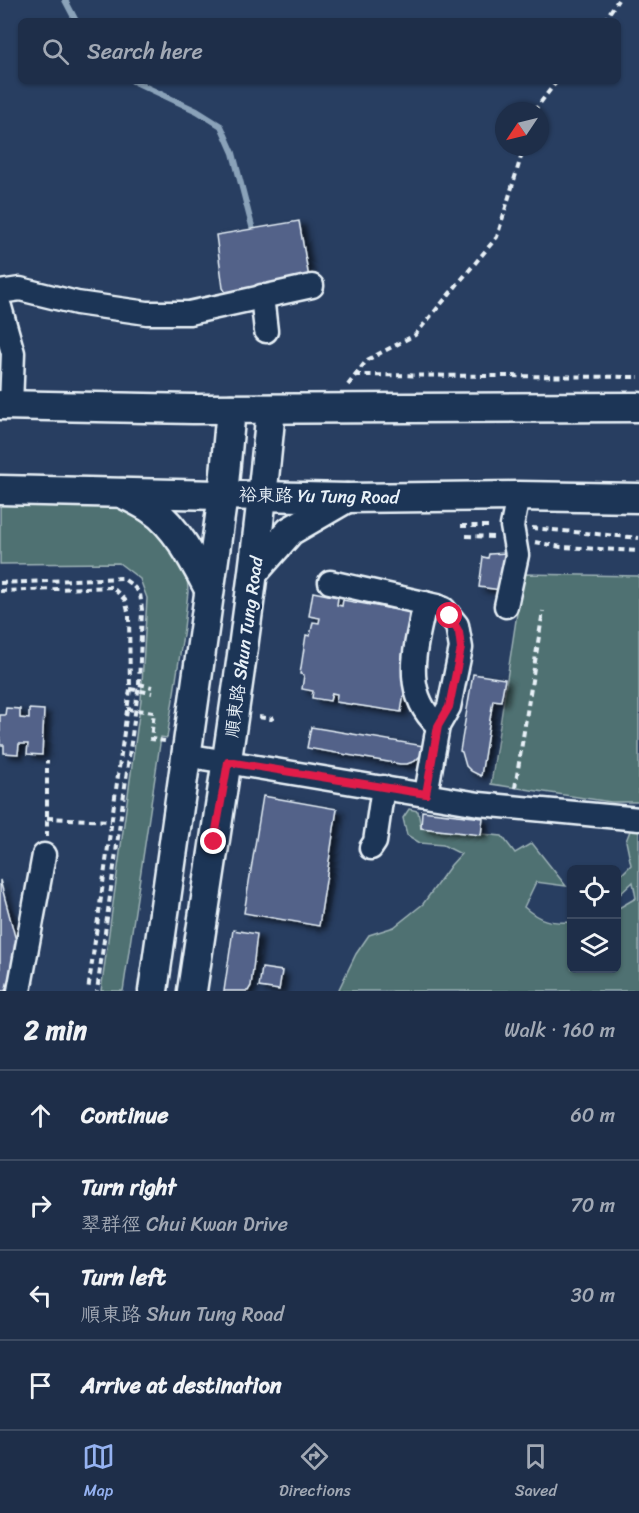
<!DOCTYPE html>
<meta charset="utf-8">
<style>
:root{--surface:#1e2e49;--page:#263650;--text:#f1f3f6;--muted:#a1a8b4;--line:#3c4a61;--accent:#95b2f1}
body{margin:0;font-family:Sriracha,"LXGW WenKai TC",sans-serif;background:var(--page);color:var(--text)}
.controls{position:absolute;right:18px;bottom:18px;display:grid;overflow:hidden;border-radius:9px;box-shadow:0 2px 4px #0004}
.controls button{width:54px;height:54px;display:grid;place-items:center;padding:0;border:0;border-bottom:2px solid var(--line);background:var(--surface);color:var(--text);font:30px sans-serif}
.compass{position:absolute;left:495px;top:102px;width:54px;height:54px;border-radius:50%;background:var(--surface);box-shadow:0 2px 4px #0004;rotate:235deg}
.stop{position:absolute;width:18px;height:18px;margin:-14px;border:4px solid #e11d48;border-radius:50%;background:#fff}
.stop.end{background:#e11d48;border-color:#fff;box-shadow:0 2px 6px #0008}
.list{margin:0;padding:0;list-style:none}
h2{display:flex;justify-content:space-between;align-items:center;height:78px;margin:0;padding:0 24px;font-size:26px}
h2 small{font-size:20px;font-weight:400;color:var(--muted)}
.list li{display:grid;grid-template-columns:39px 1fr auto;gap:18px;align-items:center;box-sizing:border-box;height:90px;padding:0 24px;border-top:2px solid var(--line)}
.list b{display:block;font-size:22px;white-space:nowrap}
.list p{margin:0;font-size:20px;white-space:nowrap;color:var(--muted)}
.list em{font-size:20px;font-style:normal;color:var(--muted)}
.icon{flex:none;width:33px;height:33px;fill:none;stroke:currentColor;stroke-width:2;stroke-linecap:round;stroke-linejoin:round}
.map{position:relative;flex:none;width:639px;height:991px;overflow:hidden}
.search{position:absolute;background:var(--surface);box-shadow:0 2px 4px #0004;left:18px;right:18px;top:18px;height:66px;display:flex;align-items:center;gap:15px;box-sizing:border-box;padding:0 21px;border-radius:9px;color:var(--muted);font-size:22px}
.sheet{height:438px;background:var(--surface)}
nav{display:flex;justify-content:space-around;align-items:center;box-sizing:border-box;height:84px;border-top:2px solid var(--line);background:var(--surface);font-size:16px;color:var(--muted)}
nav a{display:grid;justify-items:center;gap:3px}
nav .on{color:var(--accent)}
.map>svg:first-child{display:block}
.green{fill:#4f7172;stroke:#9cb1b5;stroke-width:1.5}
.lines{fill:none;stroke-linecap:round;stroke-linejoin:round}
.stream{stroke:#8aa2b9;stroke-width:6}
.building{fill:#526289;stroke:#e8f1f8;stroke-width:1.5;filter:url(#shadow)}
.minor-casing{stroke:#e8f1f8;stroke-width:27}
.major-casing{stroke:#e8f1f8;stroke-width:33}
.path{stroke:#e8f1f8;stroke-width:4;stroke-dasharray:6 4.5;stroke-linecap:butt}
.minor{stroke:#1d3557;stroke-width:22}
.major{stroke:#1d3557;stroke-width:28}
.route{stroke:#e11d48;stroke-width:8}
.labels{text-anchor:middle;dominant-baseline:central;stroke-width:4.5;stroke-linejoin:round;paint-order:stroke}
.street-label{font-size:18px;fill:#e8f1f8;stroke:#1d3557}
</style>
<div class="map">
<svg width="639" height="991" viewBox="0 0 639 991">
<defs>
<filter id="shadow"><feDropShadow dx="6" dy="4" stdDeviation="3" flood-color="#0009"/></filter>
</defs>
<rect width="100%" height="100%" fill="#283e61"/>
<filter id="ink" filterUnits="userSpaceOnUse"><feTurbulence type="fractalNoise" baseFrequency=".0167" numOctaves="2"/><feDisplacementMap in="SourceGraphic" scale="12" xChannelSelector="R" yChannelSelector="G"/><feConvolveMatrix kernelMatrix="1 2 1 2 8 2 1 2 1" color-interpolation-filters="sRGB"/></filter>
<g filter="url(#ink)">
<g class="green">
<path d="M0,498L142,508L187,573L188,592L184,628L167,738L161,737L123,991H101L141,700L147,598L140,579L119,563L0,564Z"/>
<path d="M523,574L639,576V802H611L491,784Z"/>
<path d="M409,809L418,811L421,828L502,836L515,853L532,843L566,886L536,882L524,907C540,921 550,923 571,922L572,968H616L617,909L636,898L633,882L617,897V875H621L631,865L626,841L635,818L639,820V991H338L356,954L369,935L394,927L423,904L451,865L461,854L443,845L420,843L407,835L403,818Z"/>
</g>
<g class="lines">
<g class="stream">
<path d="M65,0L76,21"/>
<path d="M133,81L197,111L221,126L233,153L254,234"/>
</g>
</g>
<g class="building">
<path d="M299,221L309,278L226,293L223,288L216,235Z"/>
<path d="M507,553L501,590L479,587L483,557L488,558L489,554Z"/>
<path d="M313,592L338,597L337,605L342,606L343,600L409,612L408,622L415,624L413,642L405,641V646L412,647L401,712L336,702L337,694L332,693L330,701L312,698L313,691L302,689L304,675L300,674L306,635L310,636L313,622L319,623L320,618L309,616Z"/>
<path d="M473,674L505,679L501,701L493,700L481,776L471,771L466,766L462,752L460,751Z"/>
<path d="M6,708L20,709V718L29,719V709L44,710L42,755L27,754L28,744H19L18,754L4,753V745H0V715H5Z"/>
<path d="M311,727L424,746L421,755L415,761L407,764H400L307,748Z"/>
<path d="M263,796L337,809L319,926L244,913Z"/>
<path d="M422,811L483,818L481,835L421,828Z"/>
<path d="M0,880L18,948L5,991H0Z"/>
<path d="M233,930L257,934L251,986L248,991H224Z"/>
<path d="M262,968L282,971L279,990L259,987Z"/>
</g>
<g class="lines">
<defs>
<g id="minor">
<path d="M0,292L20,289L77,303L147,313H189L312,286"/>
<path d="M262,296L266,331"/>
<path d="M0,307L13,353L11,405"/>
<path d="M330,582L437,606L444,609L457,625L461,648L449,707L438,726L426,794"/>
<path d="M425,603C416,647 400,691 438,726"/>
<path d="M506,606L517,555L512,526L518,496"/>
<path d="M185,755L479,804L639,819"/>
<path d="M371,848L375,842L383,787"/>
<path d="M19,991L44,855"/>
</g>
<g id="major">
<path d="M0,405L193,409L639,407"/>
<path d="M0,490L347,498L518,496L639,498"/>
<path d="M122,493C131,498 142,503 151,509C176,525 195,563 209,589"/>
<path d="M254,572L290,531L347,498"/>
<path d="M153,991L223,495L231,409"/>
<path d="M192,991C221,797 253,604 271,409"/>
</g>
</defs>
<use href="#minor" class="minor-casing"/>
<use href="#major" class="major-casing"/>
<g class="path">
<path d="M604,21L618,0"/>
<path d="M534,111L557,81"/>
<path d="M355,375L639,377"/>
<path d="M348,385L367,360L415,335L497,237L524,147"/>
<path d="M461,526H492"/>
<path d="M532,528L639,538"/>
<path d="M466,536L495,537"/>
<path d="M535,542L561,547L639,551"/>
<path d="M0,583L122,578L132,585L140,593L142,610L139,684L97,991"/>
<path d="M0,591L112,587L125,600L129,615L130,689L88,991"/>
<path d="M139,684L152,687"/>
<path d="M130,689L152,693"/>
<path d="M127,709L154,712L151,739L165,741"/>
<path d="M259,717L271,719L274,717"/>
<path d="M515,788L543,611"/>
<path d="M47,818L111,821"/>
<path d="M47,837V761"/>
</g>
<use href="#minor" class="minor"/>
<use href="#major" class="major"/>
</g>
</g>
<g class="lines" filter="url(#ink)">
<path class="route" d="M214,842L228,762L426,794L438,726L449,707L461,648L459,632L450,616"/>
</g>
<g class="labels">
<g class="street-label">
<text transform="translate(319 496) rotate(1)">裕東路 Yu Tung Road</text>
<text transform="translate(244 647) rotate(-82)">順東路 Shun Tung Road</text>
</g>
</g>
</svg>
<div class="controls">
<button><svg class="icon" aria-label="locate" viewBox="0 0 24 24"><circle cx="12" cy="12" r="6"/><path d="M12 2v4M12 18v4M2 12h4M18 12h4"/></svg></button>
<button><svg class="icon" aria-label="layers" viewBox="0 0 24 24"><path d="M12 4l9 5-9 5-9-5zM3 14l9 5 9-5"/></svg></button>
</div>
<svg class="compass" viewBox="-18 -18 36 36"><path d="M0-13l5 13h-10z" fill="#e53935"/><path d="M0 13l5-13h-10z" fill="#a1a8b4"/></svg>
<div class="stop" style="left:450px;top:616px"></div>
<div class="stop end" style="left:214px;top:842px"></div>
<div class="search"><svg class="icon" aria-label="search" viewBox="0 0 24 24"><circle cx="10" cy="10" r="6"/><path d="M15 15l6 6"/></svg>Search here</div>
</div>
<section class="sheet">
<h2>2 min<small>Walk · 160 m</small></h2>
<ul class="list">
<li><svg class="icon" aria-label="ahead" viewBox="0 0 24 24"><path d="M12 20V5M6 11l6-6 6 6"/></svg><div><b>Continue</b></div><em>60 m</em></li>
<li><svg class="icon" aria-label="right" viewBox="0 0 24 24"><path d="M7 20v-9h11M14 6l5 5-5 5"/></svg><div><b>Turn right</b><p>翠群徑 Chui Kwan Drive</p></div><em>70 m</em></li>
<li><svg class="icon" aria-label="left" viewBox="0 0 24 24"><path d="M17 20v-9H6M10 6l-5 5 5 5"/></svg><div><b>Turn left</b><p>順東路 Shun Tung Road</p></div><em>30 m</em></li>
<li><svg class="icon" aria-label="arrive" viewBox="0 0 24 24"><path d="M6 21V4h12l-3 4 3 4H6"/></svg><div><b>Arrive at destination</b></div></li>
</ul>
</section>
<nav>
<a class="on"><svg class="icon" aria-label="map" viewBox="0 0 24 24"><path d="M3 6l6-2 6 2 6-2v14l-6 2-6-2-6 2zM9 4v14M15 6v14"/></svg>Map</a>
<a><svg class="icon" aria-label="directions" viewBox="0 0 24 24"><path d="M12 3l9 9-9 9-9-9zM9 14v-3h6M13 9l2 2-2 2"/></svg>Directions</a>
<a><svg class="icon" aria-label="saved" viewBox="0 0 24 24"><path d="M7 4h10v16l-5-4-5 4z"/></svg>Saved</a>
</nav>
